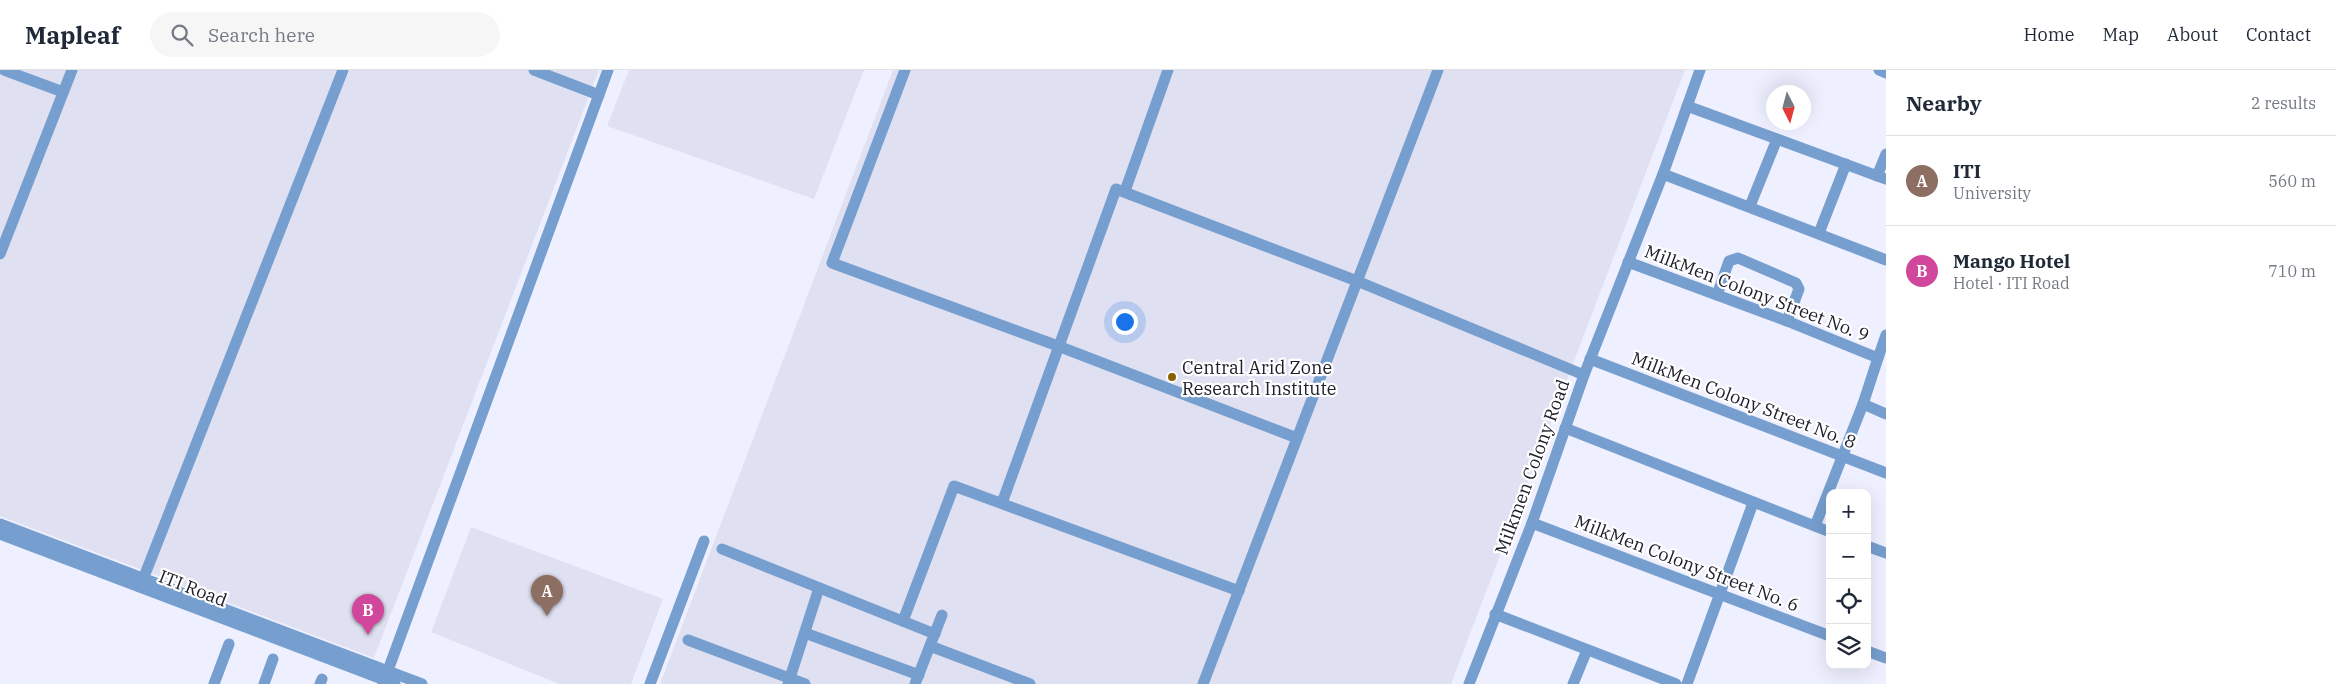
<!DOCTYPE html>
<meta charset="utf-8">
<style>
:root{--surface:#fff;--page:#f6f6f7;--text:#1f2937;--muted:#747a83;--line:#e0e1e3;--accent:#896100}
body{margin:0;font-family:"IBM Plex Serif",serif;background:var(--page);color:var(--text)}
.controls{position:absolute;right:15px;bottom:15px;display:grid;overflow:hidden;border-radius:10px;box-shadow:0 5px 20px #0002}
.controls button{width:45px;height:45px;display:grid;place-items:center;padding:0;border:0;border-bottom:1px solid var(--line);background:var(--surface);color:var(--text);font:25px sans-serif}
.compass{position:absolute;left:1766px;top:15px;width:45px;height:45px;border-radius:50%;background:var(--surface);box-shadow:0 5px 20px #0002;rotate:174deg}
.you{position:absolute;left:1124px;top:251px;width:18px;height:18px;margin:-12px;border:4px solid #fff;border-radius:50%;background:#1a73e8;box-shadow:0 0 0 8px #1a73e833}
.badge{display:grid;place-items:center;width:32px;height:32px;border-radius:50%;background:var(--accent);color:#fff;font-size:16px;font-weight:700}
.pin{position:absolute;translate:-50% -41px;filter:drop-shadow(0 1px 2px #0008)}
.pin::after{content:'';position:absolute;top:26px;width:18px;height:15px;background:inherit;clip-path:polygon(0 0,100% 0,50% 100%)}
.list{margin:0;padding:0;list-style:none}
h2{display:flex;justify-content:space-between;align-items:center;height:65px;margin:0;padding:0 20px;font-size:21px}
h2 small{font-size:16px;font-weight:400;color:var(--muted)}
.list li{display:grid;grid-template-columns:32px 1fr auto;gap:15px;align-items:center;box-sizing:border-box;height:90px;padding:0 20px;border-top:1px solid var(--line)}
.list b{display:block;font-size:19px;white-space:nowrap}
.list p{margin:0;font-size:16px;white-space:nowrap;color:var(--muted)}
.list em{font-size:16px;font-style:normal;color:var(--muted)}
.icon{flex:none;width:28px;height:28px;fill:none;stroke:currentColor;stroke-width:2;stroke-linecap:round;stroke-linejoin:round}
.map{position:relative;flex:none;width:1886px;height:614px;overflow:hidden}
header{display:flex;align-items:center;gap:30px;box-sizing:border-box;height:70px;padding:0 25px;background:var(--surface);border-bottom:1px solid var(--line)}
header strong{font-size:24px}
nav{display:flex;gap:28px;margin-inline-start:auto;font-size:18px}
.search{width:350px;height:45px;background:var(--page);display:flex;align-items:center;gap:12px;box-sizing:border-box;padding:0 18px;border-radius:28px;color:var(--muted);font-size:19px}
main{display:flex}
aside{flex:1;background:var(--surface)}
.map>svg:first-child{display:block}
.built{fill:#dfe0f1}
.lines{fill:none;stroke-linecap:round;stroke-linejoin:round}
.minor{stroke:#769ece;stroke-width:11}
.poi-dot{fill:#896100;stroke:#fff;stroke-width:2}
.labels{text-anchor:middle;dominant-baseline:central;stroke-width:4.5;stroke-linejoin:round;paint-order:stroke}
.street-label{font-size:18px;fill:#20202d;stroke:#fff}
.poi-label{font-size:18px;fill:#20202d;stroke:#fff;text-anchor:start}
</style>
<header>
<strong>Mapleaf</strong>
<div class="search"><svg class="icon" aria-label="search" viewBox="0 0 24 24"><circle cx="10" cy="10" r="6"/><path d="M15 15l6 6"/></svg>Search here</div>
<nav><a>Home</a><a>Map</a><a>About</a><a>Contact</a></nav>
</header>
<main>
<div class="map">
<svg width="1886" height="614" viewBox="0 0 1886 614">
<rect width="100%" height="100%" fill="#eff0ff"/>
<g class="built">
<path d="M0,0H599L374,588L0,446Z"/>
<path d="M629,0H864L814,129L607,56Z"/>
<path d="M893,0H1685L1451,614H660Z"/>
<path d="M471,457L663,529L631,614H559L431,562Z"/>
</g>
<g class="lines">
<g class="minor">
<path d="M4,0L63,22"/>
<path d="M534,0L599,25"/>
<path d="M905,0L832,193L1058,276L1297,368"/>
<path d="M1879,0L1886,3"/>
<path d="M1687,36L1886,109"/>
<path d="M1663,104L1886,190"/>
<path d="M1877,106L1886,84"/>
<path d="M1125,121L1168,0"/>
<path d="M1750,136L1777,69"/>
<path d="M1819,163L1846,94"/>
<path d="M0,184L72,0"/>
<path d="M1628,192L1787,251L1878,288L1886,265"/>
<path d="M1717,225L1729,191L1738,188L1796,213L1799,219L1787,251"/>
<path d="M1590,289L1886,403"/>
<path d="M1863,334L1886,344"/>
<path d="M1565,358L1830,462"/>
<path d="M1002,433L1116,119L1357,211L1584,305"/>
<path d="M1532,453L1830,566"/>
<path d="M0,454L422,614"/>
<path d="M1815,456L1863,334L1878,288"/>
<path d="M0,464L395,614"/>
<path d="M1867,476L1886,483"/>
<path d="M722,479L935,564"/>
<path d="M140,517L343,0"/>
<path d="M1495,544L1676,614"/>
<path d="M903,551L954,416L1239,521"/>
<path d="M805,563L919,605"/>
<path d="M688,570L805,614"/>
<path d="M930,576L1030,614"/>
<path d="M1867,581L1886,588"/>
<path d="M214,614L229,574"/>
<path d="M264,614L273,589"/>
<path d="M320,614L322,609"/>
<path d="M383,614L608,0"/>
<path d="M650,614L704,471"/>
<path d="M788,614L819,518"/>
<path d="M915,614L942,545"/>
<path d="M1203,614L1438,0"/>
<path d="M1469,614L1532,453L1584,305L1663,104L1700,0"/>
<path d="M1573,614L1587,580"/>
<path d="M1687,614L1753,433"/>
</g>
</g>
<circle class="poi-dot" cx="1172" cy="307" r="5"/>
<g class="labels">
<g class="street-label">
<text transform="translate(1757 223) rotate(21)">MilkMen Colony Street No. 9</text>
<text transform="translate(1744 330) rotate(21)">MilkMen Colony Street No. 8</text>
<text transform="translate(1532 397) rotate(-70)">Milkmen Colony Road</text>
<text transform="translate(1687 493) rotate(21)">MilkMen Colony Street No. 6</text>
<text transform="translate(193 518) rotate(21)">ITI Road</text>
</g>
<g class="poi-label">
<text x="1182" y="297">Central Arid Zone<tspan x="1182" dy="21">Research Institute</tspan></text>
</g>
</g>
</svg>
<div class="controls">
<button>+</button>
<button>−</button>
<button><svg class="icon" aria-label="locate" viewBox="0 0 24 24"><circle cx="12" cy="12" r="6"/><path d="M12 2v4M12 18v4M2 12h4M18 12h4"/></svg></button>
<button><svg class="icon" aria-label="layers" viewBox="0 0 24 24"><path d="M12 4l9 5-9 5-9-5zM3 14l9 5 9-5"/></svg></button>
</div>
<svg class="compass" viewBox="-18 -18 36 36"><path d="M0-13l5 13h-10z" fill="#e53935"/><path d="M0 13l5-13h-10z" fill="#747a83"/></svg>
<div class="you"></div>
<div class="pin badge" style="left:547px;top:546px;background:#8d6e63">A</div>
<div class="pin badge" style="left:368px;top:565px;background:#d1479c">B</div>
</div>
<aside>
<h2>Nearby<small>2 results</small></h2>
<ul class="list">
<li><span class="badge" style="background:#8d6e63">A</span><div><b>ITI</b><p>University</p></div><em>560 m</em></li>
<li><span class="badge" style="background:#d1479c">B</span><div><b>Mango Hotel</b><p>Hotel · ITI Road</p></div><em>710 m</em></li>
</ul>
</aside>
</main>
